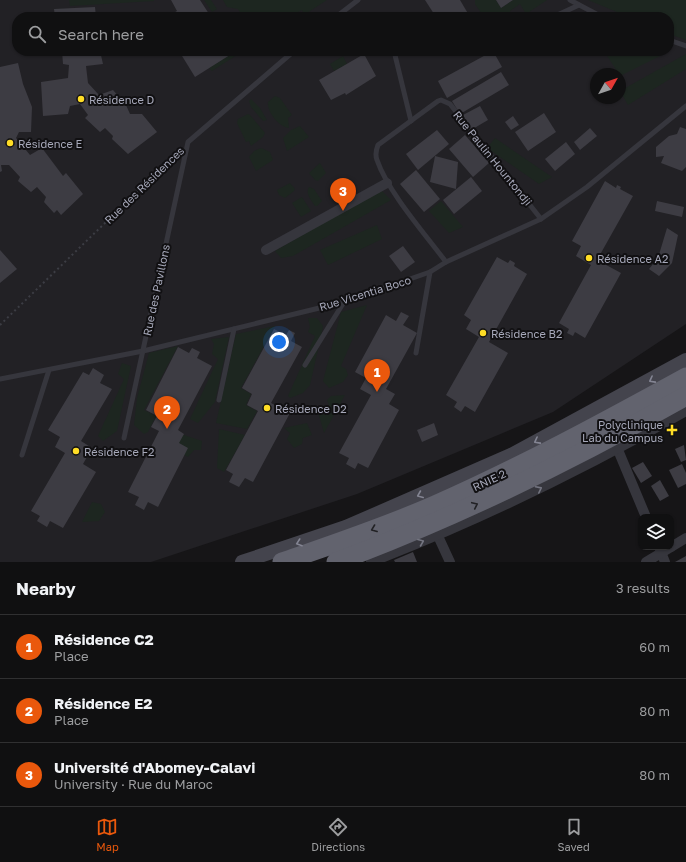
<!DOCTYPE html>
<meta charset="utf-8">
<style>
:root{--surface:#101011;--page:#1e1e1f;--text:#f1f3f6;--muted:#9c9d9f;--line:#303031;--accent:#ea580c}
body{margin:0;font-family:"Golos Text",sans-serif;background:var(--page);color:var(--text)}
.controls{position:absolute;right:12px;bottom:12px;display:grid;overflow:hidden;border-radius:8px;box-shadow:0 1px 3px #0004}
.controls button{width:36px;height:36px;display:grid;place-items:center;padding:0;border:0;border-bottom:1px solid var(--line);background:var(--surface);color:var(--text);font:20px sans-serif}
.compass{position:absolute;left:590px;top:68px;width:36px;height:36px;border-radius:50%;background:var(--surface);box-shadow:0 1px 3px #0004;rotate:50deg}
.you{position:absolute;left:279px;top:342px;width:14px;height:14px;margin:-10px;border:3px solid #fff;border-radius:50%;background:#1a73e8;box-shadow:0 0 0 6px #1a73e833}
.badge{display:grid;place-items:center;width:26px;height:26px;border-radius:50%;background:var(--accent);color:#fff;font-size:13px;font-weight:700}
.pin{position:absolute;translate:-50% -33px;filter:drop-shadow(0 1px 2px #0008)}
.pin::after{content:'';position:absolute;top:21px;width:14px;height:12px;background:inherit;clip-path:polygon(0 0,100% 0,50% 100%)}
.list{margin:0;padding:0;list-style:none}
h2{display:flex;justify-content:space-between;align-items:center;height:52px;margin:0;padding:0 16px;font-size:17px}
h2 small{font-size:13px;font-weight:400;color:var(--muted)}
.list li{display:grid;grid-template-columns:26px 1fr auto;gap:12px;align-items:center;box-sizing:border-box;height:64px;padding:0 16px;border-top:1px solid var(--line)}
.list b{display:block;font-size:15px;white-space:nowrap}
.list p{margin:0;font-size:13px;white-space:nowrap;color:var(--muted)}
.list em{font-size:13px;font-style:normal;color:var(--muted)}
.icon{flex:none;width:22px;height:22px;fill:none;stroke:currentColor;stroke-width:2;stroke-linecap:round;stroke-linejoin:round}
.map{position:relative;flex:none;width:686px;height:562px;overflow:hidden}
.search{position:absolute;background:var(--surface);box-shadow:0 1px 3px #0004;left:12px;right:12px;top:12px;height:44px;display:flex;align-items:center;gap:10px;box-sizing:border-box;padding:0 14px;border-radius:16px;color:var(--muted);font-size:15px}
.sheet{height:244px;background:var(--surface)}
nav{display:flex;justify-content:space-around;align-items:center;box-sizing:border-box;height:56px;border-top:1px solid var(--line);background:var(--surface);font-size:11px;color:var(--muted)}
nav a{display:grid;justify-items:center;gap:2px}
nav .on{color:var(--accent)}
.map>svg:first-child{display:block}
.built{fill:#222125;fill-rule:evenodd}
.green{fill:#1d2620}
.building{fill:#3d3c43}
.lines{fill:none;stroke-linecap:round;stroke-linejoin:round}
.path{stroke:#3c3d44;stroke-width:2;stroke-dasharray:2 3;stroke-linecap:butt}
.lane{stroke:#36363d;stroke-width:5}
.street{stroke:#36363d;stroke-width:10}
.secondary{stroke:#44444d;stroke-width:14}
.highway{stroke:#62636e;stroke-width:19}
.oneway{stroke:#848593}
.oneway2{stroke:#747581}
.oneway3{stroke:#212124}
.poi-dot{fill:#ffdd26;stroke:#111012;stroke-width:1.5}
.labels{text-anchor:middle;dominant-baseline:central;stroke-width:4;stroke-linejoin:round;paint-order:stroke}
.poi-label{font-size:11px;fill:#a6a8b9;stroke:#111012;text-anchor:start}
.street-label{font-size:11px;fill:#a6a8b9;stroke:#111012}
</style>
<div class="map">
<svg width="686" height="562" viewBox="0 0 686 562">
<rect width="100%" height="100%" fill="#161517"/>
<path class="built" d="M0,0H686V324L553,412L357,494L151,562H0ZM17,17H669V51H17ZM596,74H620V98H596Z"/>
<g class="green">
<path d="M69,0H154V1L70,6Z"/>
<path d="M204,0H211L217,9L212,12Z"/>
<path d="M223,0H327L304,15L302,10L289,17H243L238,9L227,7Z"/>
<path d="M475,0H496L501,8L513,0H547L526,14L520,4L510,11L511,17H484L475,4Z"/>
<path d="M588,0H686V40L669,34V17H629Z"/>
<path d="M232,51H239L240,53L212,71L209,68L233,53Z"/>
<path d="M604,51H638L660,56L620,76Z"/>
<path d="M686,54V69L628,105L620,91Z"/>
<path d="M343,56L347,64L334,71L330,64Z"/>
<path d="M275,96L280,98L292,115L288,118L289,128C279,127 267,112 268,102Z"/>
<path d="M251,99L260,108L267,120L263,121L251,107L249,101Z"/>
<path d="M248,114L250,115L265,133L263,137L251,146L249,141L246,142L237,123L238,119Z"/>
<path d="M300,126L309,137L287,151L283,138L291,130Z"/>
<path d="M495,138L552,177L539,184L487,148Z"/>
<path d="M261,148L270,152L273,160L256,171L249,157L254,151Z"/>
<path d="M320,163L326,173L318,181L315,180L309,173Z"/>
<path d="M290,183L295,189L294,191L285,198L279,195L277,190Z"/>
<path d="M309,187L314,189L322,201L317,206H315C311,200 305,193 309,187Z"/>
<path d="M380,189L391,200L293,256L281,258L275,251Z"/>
<path d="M302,197L311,211L301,217L292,203Z"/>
<path d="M441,201L463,227L449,233L429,211Z"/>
<path d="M377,225L382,239L328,265L320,250Z"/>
<path d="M367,305L341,366L346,369L348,375L343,382L329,388L323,381L341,312Z"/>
<path d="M308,318H317L323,326L322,332L310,385L303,393L290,398L288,396L315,336L308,332L310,327Z"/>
<path d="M275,326L241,388L251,394L246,405L257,411L247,429L216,423L236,334Z"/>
<path d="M229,337L215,402L198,423L190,419L218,359L212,354L214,344L211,339Z"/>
<path d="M178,346L144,410L156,416L148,432L144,434L134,425L137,398L149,353Z"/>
<path d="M122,363L131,366L117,431L103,441L98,436L124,379L118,374Z"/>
<path d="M345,395L324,433L318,412L329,405L327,400L331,396Z"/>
<path d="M307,423L312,435L303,438L302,444L294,448L287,439L290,433L284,428Z"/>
<path d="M219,429L245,435L224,472L217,468Z"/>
<path d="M181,434L202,441L201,450H194L188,457L180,453L176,440Z"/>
<path d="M92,502L101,504L105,512L99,521L82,522Z"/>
</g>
<g class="building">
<path d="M171,0H200L211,17H166L177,11Z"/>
<path d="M425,0H460L470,17H436Z"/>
<path d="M496,0H513L501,8Z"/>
<path d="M95,7L96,17H55L54,9Z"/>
<path d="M62,51H100L103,64L86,66L88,83L99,95L113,90L126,105L130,114H142L157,132L128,154L112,139L113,136L105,128L100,132L85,118L88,115L80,104L70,106L68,114L43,116L41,82L68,78L69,65L63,64Z"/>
<path d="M179,51H232L233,53L195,77Z"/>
<path d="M493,51L502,67L447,98L438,81Z"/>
<path d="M364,54L376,76L346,95L345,93L331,100L319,80Z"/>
<path d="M18,63L23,84L32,107L31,132H19L16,138L30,155L42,148L63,176L66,173L83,194L61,215L57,210L54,213L44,202L46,197L37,187L31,192L18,181L20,177L9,165H1L2,171L0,172V67Z"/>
<path d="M501,72L509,85L460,114L452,101Z"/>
<path d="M480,106L488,120L471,130L463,115Z"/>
<path d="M544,113L556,132L528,151L515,132Z"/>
<path d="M513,116L519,125L511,130L505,122Z"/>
<path d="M680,127L686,129V167L682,171L661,163L664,156L656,157V147L669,136L677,134Z"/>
<path d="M590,128L597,136L580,150L574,142Z"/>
<path d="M437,130L449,144L418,170L406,154Z"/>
<path d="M465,135L489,163L473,177L449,149Z"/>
<path d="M566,142L575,154L555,171L545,159Z"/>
<path d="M435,156L458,162L456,189L430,182Z"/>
<path d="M416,170L440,199L424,212L400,184Z"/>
<path d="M471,177L482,191L454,214L443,200Z"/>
<path d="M605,181L616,188L617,185L621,187L620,189L633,196L597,260L621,273L585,338L575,332L573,336L567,333L569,329L559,323L591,265L576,256L581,246L572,241Z"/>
<path d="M657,201L684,207L682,217L655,211Z"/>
<path d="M667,228L678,235L672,263L659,276L649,269L658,258Z"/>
<path d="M403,246L415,262L401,272L389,256Z"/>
<path d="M0,250L17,269L0,283Z"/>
<path d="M497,257L508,263L510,260L515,263L514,266L527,274L489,342L508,353L475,412L465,406L461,412L454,407L457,402L446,395L479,337L466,329L471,320L464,315Z"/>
<path d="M401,312L409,316L403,325L417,333L386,389L395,394L389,404L399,410L368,468L358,463L355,469L346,464L349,458L339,453L371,395L360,389L366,378L355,372L386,315L396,321Z"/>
<path d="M274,329L286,335L289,330L295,333L291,341L302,347L271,403L290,413L253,482L245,478L239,487L229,482L233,474L226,470L258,411L247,405L252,394L242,388Z"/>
<path d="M178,347L189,353L192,348L200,352L197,358L212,366L178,430L184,434L179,443L188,448L158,507L148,502L144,510L135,505L139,497L128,492L159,431L151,427L157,416L146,410Z"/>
<path d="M93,368L104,375L100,383L112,389L81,441L92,448L83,464L96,472L63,528L50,521L47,527L37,521L40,516L31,511L65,453L55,447L60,437L48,430L83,372L89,375Z"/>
<path d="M434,423L438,435L422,442L417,430Z"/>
<path d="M684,445L686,460L681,462L675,449Z"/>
<path d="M643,462L652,476L641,483L632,468Z"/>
<path d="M682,464L686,473V484L678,488L669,470Z"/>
<path d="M660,480L669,496L660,501L651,486Z"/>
<path d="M413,552L417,562H395L394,560Z"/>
<path d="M686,556V562H675Z"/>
</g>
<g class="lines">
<path class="path" d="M0,325L177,153"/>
<g class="lane">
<path d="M570,0L602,17"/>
<path d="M336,17L358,0"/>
<path d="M553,17L579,5"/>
<path d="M669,40L686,46"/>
<path d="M394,51L411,121"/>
<path d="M445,51H468"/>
<path d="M446,262C425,234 388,192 377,160C375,155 376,150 378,145L438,101L441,100L450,104L541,219"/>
<path d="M416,353L430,272"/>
<path d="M305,365L344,302"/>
<path d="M0,379L143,351L344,302L430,272L446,262L541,219L587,187L686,106"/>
<path d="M219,400L234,329"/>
<path d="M124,438L188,142L294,51"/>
<path d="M22,455L49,370"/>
</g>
<g class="street">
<path d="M266,250L387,183"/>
<path d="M618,450L646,517"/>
<path d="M438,536L450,562"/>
<path d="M659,547L665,562"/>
<path d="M671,547L686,538"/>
<path d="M371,562C480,520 584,469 686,411"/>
<path d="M646,562L671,547"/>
</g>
<path class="secondary" d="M242,562L346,527L511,455L686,360"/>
<g class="highway">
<path d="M282,562C334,544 385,527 435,505C521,467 604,422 686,377"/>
<path d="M336,562C457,517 573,460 686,396"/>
</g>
</g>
<defs><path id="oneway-chevron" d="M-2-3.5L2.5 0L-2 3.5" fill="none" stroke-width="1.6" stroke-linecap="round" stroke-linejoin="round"/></defs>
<g class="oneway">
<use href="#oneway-chevron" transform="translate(652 380) rotate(152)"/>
<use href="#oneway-chevron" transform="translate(537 441) rotate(152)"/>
<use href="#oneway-chevron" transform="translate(420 495) rotate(157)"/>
<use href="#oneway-chevron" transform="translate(299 543) rotate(161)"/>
</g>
<g class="oneway2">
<use href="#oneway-chevron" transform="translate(539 489) rotate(-27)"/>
<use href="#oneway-chevron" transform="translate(421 542) rotate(-22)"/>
</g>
<g class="oneway3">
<use href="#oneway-chevron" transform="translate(475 505) rotate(-25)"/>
<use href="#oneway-chevron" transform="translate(374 529) rotate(159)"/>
</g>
<g class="poi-dot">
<circle cx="81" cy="99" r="4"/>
<circle cx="10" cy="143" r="4"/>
<circle cx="589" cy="258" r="4"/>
<circle cx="483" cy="333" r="4"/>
<circle cx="267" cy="408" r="4"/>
<path d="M670 424h4v4h4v4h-4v4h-4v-4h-4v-4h4z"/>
<circle cx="76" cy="451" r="4"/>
</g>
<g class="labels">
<g class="poi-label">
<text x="89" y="99">Résidence D</text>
<text x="18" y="143">Résidence E</text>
<text x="597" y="258">Résidence A2</text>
<text x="491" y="333">Résidence B2</text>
<text x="275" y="408">Résidence D2</text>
<text x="663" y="424" text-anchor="end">Polyclinique<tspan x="663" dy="13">Lab du Campus</tspan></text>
<text x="84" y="451">Résidence F2</text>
</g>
<g class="street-label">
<text transform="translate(493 158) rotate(51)">Rue Paulin Hountondji</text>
<text transform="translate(144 185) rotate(-44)">Rue des Résidences</text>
<text transform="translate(156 290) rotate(-78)">Rue des Pavillons</text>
<text transform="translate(365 293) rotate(-17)">Rue Vicentia Boco</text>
<text transform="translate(489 480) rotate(-25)">RNIE 2</text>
</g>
</g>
</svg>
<div class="controls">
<button><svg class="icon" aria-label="layers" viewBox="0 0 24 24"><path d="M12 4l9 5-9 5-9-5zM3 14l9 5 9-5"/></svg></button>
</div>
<svg class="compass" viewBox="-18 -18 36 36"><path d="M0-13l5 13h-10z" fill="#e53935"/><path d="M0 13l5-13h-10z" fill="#9c9d9f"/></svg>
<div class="you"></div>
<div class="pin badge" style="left:377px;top:392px">1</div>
<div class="pin badge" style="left:167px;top:429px">2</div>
<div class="pin badge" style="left:343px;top:211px">3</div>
<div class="search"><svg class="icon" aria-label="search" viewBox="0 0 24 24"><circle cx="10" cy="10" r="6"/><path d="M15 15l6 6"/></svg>Search here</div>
</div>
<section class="sheet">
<h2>Nearby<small>3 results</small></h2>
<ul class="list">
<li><span class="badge">1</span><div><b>Résidence C2</b><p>Place</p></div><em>60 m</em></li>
<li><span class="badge">2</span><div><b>Résidence E2</b><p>Place</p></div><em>80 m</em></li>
<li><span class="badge">3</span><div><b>Université d'Abomey-Calavi</b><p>University · Rue du Maroc</p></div><em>80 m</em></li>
</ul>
</section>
<nav>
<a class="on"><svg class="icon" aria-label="map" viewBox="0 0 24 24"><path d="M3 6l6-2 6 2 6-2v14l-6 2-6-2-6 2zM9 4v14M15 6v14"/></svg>Map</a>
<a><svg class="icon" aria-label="directions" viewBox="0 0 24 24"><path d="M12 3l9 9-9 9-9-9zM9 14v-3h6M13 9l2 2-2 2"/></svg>Directions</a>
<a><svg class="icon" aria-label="saved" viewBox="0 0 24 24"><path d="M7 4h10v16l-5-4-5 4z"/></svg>Saved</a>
</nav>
